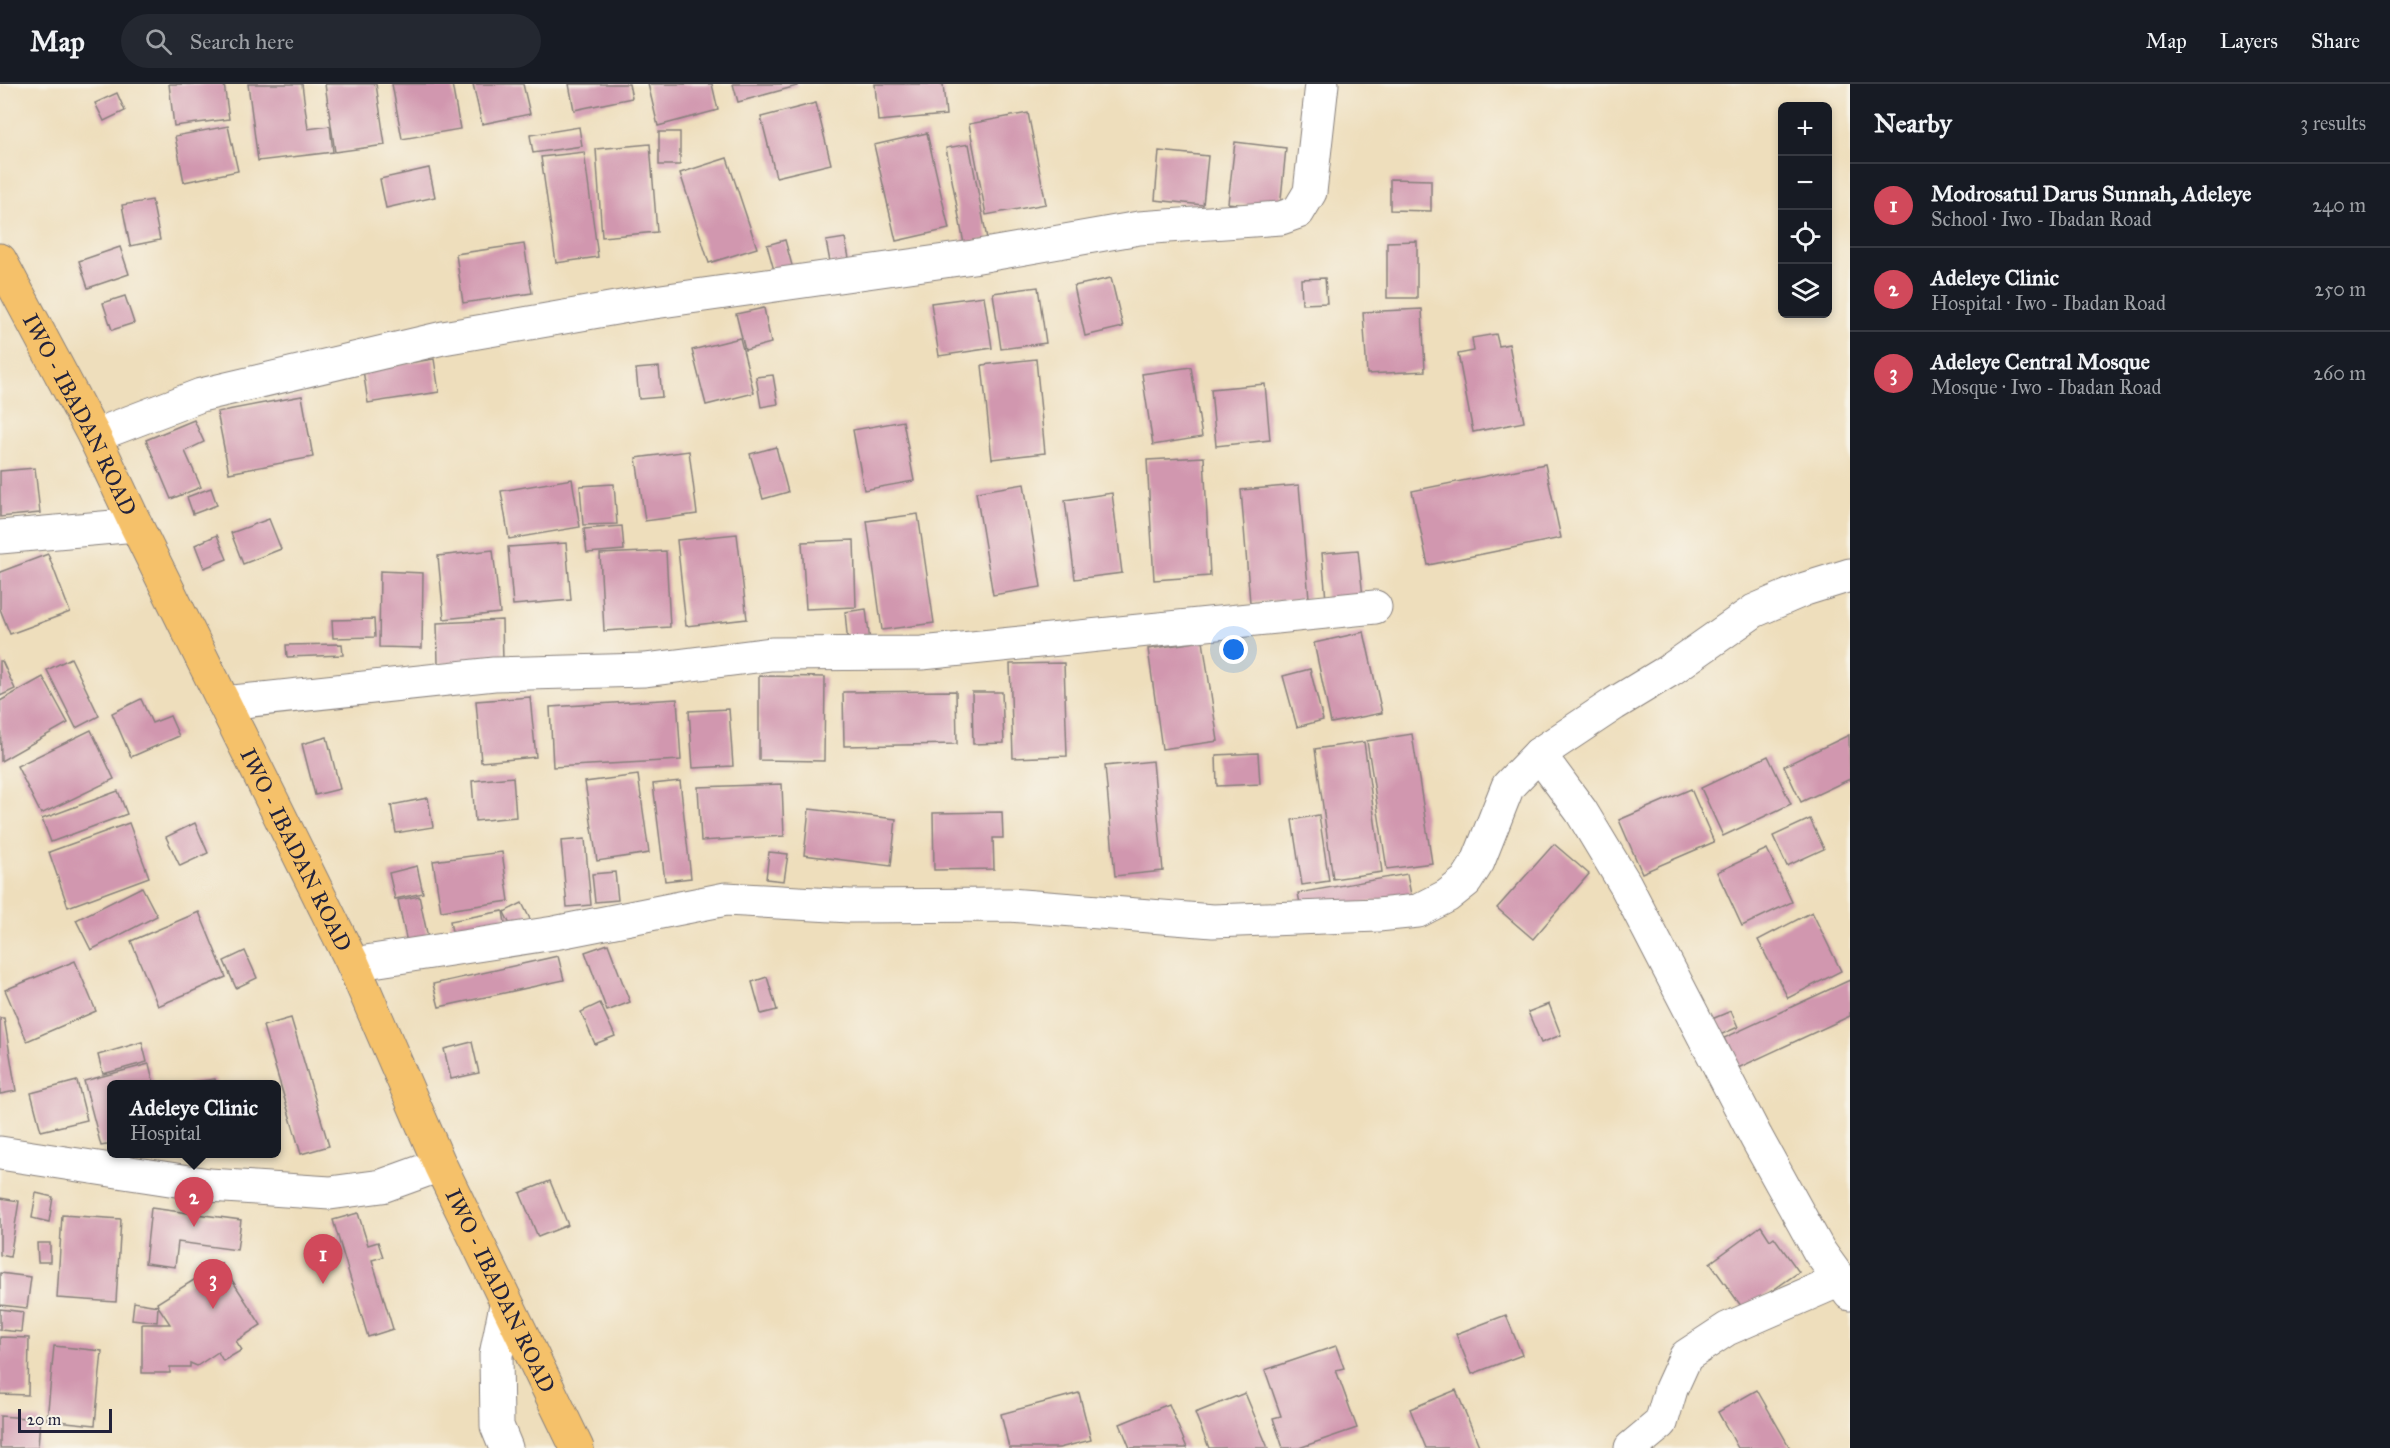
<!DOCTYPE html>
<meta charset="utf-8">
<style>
:root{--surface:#171b24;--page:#242831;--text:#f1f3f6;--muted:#9ea1a6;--line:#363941;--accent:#d1495b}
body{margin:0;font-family:"IM FELL Great Primer",serif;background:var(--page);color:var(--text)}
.controls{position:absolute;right:18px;top:18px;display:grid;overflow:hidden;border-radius:9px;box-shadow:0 3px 9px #0003}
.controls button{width:54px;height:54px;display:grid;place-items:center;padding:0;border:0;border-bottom:2px solid var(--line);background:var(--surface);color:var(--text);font:30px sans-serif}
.scale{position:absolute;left:18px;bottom:15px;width:94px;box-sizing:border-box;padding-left:6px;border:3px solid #22223b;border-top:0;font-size:16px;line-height:21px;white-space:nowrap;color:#22223b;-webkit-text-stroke:4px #f7f3e8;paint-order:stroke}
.you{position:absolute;left:1234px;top:566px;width:21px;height:21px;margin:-15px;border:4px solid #fff;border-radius:50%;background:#1a73e8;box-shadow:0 0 0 9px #1a73e833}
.badge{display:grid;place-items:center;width:39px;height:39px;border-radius:50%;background:var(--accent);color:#fff;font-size:20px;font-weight:700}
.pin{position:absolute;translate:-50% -50px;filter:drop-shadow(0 2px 3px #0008)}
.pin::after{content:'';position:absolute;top:32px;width:21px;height:18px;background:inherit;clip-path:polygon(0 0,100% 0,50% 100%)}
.popup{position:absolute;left:107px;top:996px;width:174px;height:78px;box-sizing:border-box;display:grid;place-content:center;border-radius:9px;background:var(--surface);filter:drop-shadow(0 2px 4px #0005);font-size:20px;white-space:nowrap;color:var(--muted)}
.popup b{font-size:22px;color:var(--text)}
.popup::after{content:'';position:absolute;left:50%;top:100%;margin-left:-12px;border:12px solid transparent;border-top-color:var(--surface)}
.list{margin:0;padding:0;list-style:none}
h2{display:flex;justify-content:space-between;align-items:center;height:78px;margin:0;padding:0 24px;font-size:26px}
h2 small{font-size:20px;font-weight:400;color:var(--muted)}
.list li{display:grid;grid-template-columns:39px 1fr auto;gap:18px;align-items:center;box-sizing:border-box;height:84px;padding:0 24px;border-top:2px solid var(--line)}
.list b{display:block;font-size:22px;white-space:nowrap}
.list p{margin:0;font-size:20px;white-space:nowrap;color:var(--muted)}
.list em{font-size:20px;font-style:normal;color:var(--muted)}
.icon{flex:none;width:33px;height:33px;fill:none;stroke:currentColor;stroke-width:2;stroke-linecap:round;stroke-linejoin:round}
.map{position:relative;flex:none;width:1850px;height:1364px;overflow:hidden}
header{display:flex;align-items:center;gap:36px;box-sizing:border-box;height:84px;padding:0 30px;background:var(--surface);border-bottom:2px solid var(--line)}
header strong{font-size:28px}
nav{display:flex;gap:33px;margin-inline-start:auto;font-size:21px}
.search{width:420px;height:54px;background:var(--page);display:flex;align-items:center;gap:15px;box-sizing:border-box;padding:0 21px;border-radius:33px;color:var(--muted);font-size:22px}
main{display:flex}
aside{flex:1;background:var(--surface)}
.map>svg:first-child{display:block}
.building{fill:#d197af}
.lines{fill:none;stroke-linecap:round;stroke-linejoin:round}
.minor-casing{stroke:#88807c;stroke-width:35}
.major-casing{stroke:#88807c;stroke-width:35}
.minor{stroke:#fff;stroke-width:33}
.major{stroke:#f5c16b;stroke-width:33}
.labels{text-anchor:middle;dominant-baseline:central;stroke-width:6;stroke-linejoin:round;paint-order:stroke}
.street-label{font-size:22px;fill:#22223b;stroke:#f7f3e8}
</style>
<header>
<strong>Map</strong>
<div class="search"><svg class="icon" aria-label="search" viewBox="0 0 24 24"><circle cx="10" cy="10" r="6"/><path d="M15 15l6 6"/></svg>Search here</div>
<nav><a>Map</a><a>Layers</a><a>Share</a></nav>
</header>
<main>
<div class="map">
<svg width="1850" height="1364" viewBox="0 0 1850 1364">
<rect width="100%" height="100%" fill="#f7f3e8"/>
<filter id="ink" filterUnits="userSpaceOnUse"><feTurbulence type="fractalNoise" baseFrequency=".0167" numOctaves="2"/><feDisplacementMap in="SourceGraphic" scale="12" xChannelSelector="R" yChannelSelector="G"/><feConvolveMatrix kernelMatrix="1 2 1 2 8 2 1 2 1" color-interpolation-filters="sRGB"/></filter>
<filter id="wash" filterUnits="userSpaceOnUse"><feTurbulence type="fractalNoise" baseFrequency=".008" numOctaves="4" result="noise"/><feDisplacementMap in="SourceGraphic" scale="24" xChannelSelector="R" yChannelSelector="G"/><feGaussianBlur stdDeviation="1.35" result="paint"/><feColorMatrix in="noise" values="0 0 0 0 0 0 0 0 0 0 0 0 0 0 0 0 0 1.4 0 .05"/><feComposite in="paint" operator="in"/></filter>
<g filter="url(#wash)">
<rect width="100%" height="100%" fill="#eedebc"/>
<g id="blocks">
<g class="building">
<path d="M169,0H224L229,35L174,42Z"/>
<path d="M248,0H302L308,45L330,42L333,68L258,77Z"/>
<path d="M325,0H376L385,61L335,68Z"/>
<path d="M392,0H452L460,45L402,55Z"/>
<path d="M473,0H523L530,30L482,40Z"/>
<path d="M569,0H629L632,14L574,26Z"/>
<path d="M648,0H712L718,26L658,42Z"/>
<path d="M733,0H797V2L738,18Z"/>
<path d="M875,0H943L946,31L878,37Z"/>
<path d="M117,9L125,27L104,37L95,19Z"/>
<path d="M816,19L831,80L776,93L761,33Z"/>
<path d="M1028,29L1046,120L986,131L969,40Z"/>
<path d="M228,42L238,87L184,98L175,52Z"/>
<path d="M579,43L582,62L533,69L530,51Z"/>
<rect x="659" y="48" width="21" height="33"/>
<path d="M927,49L949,145L896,157L874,61Z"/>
<path d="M1235,58L1286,64L1280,125L1228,119Z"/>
<path d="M650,60L657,148L602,153L596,65Z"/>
<path d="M969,60L987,155L964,160L946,64Z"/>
<path d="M1159,67L1208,72L1203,121L1155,116Z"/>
<path d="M584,68L598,173L556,179L541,73Z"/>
<path d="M727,74L757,164L709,179L680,89Z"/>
<path d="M429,84L435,113L386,124L380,95Z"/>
<path d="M1390,95L1431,96V127L1390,126Z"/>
<path d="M152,116L160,156L130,162L122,121Z"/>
<path d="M845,154L850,179L831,183L826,157Z"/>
<path d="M785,156L793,185L775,190L767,161Z"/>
<path d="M1417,157V214H1387V158Z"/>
<path d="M524,160L532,209L463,219L456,170Z"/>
<path d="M120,163L129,190L88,204L79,177Z"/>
<path d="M1111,194L1123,243L1085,252L1074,202Z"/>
<path d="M1325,194L1327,219L1302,220L1301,195Z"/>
<path d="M1038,203L1046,259L1001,265L993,209Z"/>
<path d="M125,212L134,239L112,246L103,219Z"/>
<path d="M984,212L992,264L939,272L931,219Z"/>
<path d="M764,224L771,259L745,266L736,230Z"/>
<path d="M1422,225L1425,287L1367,290L1363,228Z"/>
<path d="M1496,250L1499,262L1509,260L1524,338L1473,348L1458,270L1474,267L1472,254Z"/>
<path d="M740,254L754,309L706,321L692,266Z"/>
<path d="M434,275L439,308L368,319L363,286Z"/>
<path d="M1036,275L1045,369L992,375L982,281Z"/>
<path d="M659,283L662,313L639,315L636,285Z"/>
<path d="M1191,283L1202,353L1153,361L1142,290Z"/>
<path d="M773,291L778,320L761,323L756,293Z"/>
<path d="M1265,300L1270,356L1216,362L1211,305Z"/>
<path d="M302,312L313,373L229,389L217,328Z"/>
<path d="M194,336L204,358L185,367L201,403L171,415L146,356Z"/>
<path d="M903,337L914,397L864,406L853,346Z"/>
<path d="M776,363L788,408L763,415L750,370Z"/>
<path d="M689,367L697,430L645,437L636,374Z"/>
<path d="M1204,373L1210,492L1154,496L1147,376Z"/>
<path d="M1545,380L1561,454L1428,481L1412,407Z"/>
<path d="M35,384L40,429L0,433V387Z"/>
<path d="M572,395L580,443L509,455L501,407Z"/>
<path d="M614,400L617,440L583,441L580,402Z"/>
<path d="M1024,400L1041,503L993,511L976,408Z"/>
<path d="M1299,401L1309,514L1250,519L1241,406Z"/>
<path d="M211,404L217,421L193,430L187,413Z"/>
<path d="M1112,409L1122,489L1075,495L1065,416Z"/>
<path d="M918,430L934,539L882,546L867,437Z"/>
<path d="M269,435L281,465L243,480L231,449Z"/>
<path d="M622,442L624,466L587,469L584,445Z"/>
<path d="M737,450L747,535L686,542L677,456Z"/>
<path d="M217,451L227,475L204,484L195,461Z"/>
<path d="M854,456L856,523L806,525L802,458Z"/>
<path d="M566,459L571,516L513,521L508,463Z"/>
<path d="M493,466L500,529L444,535L438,472Z"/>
<path d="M1358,466L1363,513L1326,516L1322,469Z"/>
<path d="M666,467L670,543L604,547L600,470Z"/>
<path d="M48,470L70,528L10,550L0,525V488Z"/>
<path d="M380,487L423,489L422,564L379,563Z"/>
<path d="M866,525L870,558L848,561L845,528Z"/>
<path d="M374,535L375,553L333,554L332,536Z"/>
<path d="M502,536L503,578L438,580L437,539Z"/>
<path d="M1364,548L1382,629L1331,639L1314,559Z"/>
<path d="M1203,557L1218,657L1162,665L1148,565Z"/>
<path d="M342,560L343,571L287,573L286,561Z"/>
<path d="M71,574L99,632L76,644L47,586Z"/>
<path d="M0,577H2L15,605L0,612Z"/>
<path d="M1064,579L1067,672L1013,674L1010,580Z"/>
<path d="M1310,585L1323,636L1297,643L1283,592Z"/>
<path d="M759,592L825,593L824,677L759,676Z"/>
<path d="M43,593L68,639L1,677L0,617Z"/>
<path d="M956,607L957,660L844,662L843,608Z"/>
<path d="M972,608H1002L1004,659L973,660Z"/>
<path d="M530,613L536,673L481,678L476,617Z"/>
<path d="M141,615L152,639L170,632L179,652L131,673L112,629Z"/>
<path d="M677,615L681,676L553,683L550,623Z"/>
<path d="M729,625L733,682L693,684L689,627Z"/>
<path d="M91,646L114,695L41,730L17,682Z"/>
<path d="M1412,650L1432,779L1387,785L1367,657Z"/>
<path d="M1849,651L1850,695L1801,718L1784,682Z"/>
<path d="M327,653L340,705L315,711L302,660Z"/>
<path d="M1364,658L1382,788L1333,795L1315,665Z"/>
<path d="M1258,669L1260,700L1217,702L1216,671Z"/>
<path d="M1768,672L1791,720L1723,752L1701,704Z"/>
<path d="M1153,677L1163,787L1115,792L1105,682Z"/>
<path d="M638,691L649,769L597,777L585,698Z"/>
<path d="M513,693L516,733L475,737L472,697Z"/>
<path d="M680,697L691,794L665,797L653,700Z"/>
<path d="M782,700L784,752L701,757L698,703Z"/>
<path d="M1691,705L1714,758L1642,789L1619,736Z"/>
<path d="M118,707L127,730L51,758L42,735Z"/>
<path d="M428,714L433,743L396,749L391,721Z"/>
<path d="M809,725L896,735L891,782L804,771Z"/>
<path d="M1002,728L1003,754H993L994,785L934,786L933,729Z"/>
<path d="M1319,731L1329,797L1302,801L1292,736Z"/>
<path d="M1810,735L1824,765L1787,782L1773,752Z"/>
<path d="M129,739L149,793L68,823L49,768Z"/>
<path d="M195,739L208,769L180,782L166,753Z"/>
<path d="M585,755L591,821L567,823L561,757Z"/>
<path d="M1554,760L1589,790L1533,855L1497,824Z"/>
<path d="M1767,765L1792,818L1742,842L1717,788Z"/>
<path d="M502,768L509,817L441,827L433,777Z"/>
<path d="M769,768L788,770L784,797L766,795Z"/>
<path d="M417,782L423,809L395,815L389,789Z"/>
<path d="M615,788L618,816L595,818L592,790Z"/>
<path d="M1407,790L1411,811L1302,830L1298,809Z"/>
<path d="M142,803L157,832L91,866L76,836Z"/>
<path d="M419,812L428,854L407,859L398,816Z"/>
<path d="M522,819L532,839L514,849L504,828Z"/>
<path d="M503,827L507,850L454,859L450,837Z"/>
<path d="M199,828L226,893L158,922L131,857Z"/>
<path d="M1812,828L1841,887L1788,914L1758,856Z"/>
<path d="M608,860L630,918L607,927L585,868Z"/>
<path d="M245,867L257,894L236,904L224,877Z"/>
<path d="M558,872L564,896L439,923L433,900Z"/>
<path d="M75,877L96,927L27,957L5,906Z"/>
<path d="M767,893L777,926L761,930L752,898Z"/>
<path d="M1850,896V932L1738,984L1724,954Z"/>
<path d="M600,919L615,952L595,960L581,928Z"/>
<path d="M1549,920L1561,951L1541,959L1528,928Z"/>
<path d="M1731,927L1738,943L1720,951L1712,935Z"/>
<path d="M0,934H4L16,1007L0,1010Z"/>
<path d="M291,934L329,1062L301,1070L263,942Z"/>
<path d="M142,958L147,978L103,990L98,971Z"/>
<path d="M472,958L479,989L451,995L444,965Z"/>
<path d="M149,980L154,1000H112V1060L101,1062L84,997Z"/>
<path d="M215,995L216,1000H188L187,999Z"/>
<path d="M77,997L87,1036L41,1047L31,1009Z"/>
<path d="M550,1097L568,1141L538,1153L520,1109Z"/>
<path d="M36,1109L53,1113L49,1138L32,1134Z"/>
<path d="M0,1114L19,1117L10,1173L0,1171Z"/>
<path d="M151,1124L241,1136L237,1166L178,1158L175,1183L145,1179Z"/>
<path d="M358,1129L368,1161L378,1158L383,1173L372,1176L393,1245L368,1253L333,1136Z"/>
<path d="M62,1131L121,1135L116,1218L57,1214Z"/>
<path d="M1761,1142L1770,1156L1774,1153L1799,1188L1744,1226L1710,1179Z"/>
<path d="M37,1159H50V1178H38Z"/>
<path d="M221,1179L261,1241L236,1257L242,1266L223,1277L218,1268L197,1282L190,1279V1283H170V1289H142V1240H170L158,1222L157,1238L132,1235L134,1218L158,1222L157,1219Z"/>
<path d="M0,1189L31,1193L27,1224L0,1221Z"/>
<path d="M0,1225L23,1228L21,1248L0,1246Z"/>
<path d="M1506,1231L1522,1271L1472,1290L1456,1250Z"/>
<path d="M0,1253L29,1254L28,1311L0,1310Z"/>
<path d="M54,1262L102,1267L95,1341L47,1336Z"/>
<path d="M1336,1262L1344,1284L1336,1286L1357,1344L1299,1364H1283L1273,1334L1281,1332L1265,1286Z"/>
<path d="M1456,1306L1480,1364H1426L1410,1325Z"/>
<path d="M1757,1306L1790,1364H1738L1718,1328Z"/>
<path d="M1079,1309L1091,1356L1059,1364H1009L1001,1330Z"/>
<path d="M1245,1309L1268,1364H1209L1195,1329Z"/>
<path d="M1169,1320L1187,1364H1130L1120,1340Z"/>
<path d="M0,1332L40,1335L38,1364H0Z"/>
</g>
</g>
</g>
<g filter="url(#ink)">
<use href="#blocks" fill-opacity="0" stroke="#88807c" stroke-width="1.5"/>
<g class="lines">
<defs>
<g id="minor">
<path d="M94,352L201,311L443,254L633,221L973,173L1139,144L1281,134L1298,128L1310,108L1322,0"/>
<path d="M0,453L136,441"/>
<path d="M224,619L494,590L645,586L771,570L922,569L1375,523"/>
<path d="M1539,670L1581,727L1625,800L1756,1053L1819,1167L1850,1210"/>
<path d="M353,880L554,849L726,815L850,822L1009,821L1213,837L1378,831L1418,827L1447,812L1466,797L1478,778L1508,702L1539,670L1614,620L1670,586L1754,527L1805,505L1850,491"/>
<path d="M0,1069L209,1101L330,1109L382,1102L440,1081"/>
<path d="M506,1364L497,1342L496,1271L506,1221"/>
<path d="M1631,1364L1661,1339L1671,1305L1686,1272L1727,1245L1840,1196"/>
</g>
<g id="major">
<path id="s1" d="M0,176L94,352L136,441L353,880L440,1081L577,1364"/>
</g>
</defs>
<use href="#minor" class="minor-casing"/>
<use href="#major" class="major-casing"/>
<use href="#minor" class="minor"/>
<use href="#major" class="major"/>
</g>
</g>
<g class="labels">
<g class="street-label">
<text stroke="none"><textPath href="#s1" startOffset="174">IWO - IBADAN ROAD</textPath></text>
<text stroke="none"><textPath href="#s1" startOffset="660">IWO - IBADAN ROAD</textPath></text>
<text stroke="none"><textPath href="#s1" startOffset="1146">IWO - IBADAN ROAD</textPath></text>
</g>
</g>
</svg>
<div class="controls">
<button>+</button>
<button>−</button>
<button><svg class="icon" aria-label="locate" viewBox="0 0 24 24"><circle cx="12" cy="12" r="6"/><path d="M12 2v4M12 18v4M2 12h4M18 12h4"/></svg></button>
<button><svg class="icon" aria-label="layers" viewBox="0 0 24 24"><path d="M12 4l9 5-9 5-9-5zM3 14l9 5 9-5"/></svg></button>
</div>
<div class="scale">20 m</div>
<div class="you"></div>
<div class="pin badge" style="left:323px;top:1200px">1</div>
<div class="pin badge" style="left:194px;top:1143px">2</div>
<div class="popup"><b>Adeleye Clinic</b>Hospital</div>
<div class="pin badge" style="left:213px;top:1225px">3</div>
</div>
<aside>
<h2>Nearby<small>3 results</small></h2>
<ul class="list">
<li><span class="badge">1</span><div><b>Modrosatul Darus Sunnah, Adeleye</b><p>School · Iwo - Ibadan Road</p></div><em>240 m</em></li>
<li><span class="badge">2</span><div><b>Adeleye Clinic</b><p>Hospital · Iwo - Ibadan Road</p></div><em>250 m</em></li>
<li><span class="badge">3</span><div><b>Adeleye Central Mosque</b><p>Mosque · Iwo - Ibadan Road</p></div><em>260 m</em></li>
</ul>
</aside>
</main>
